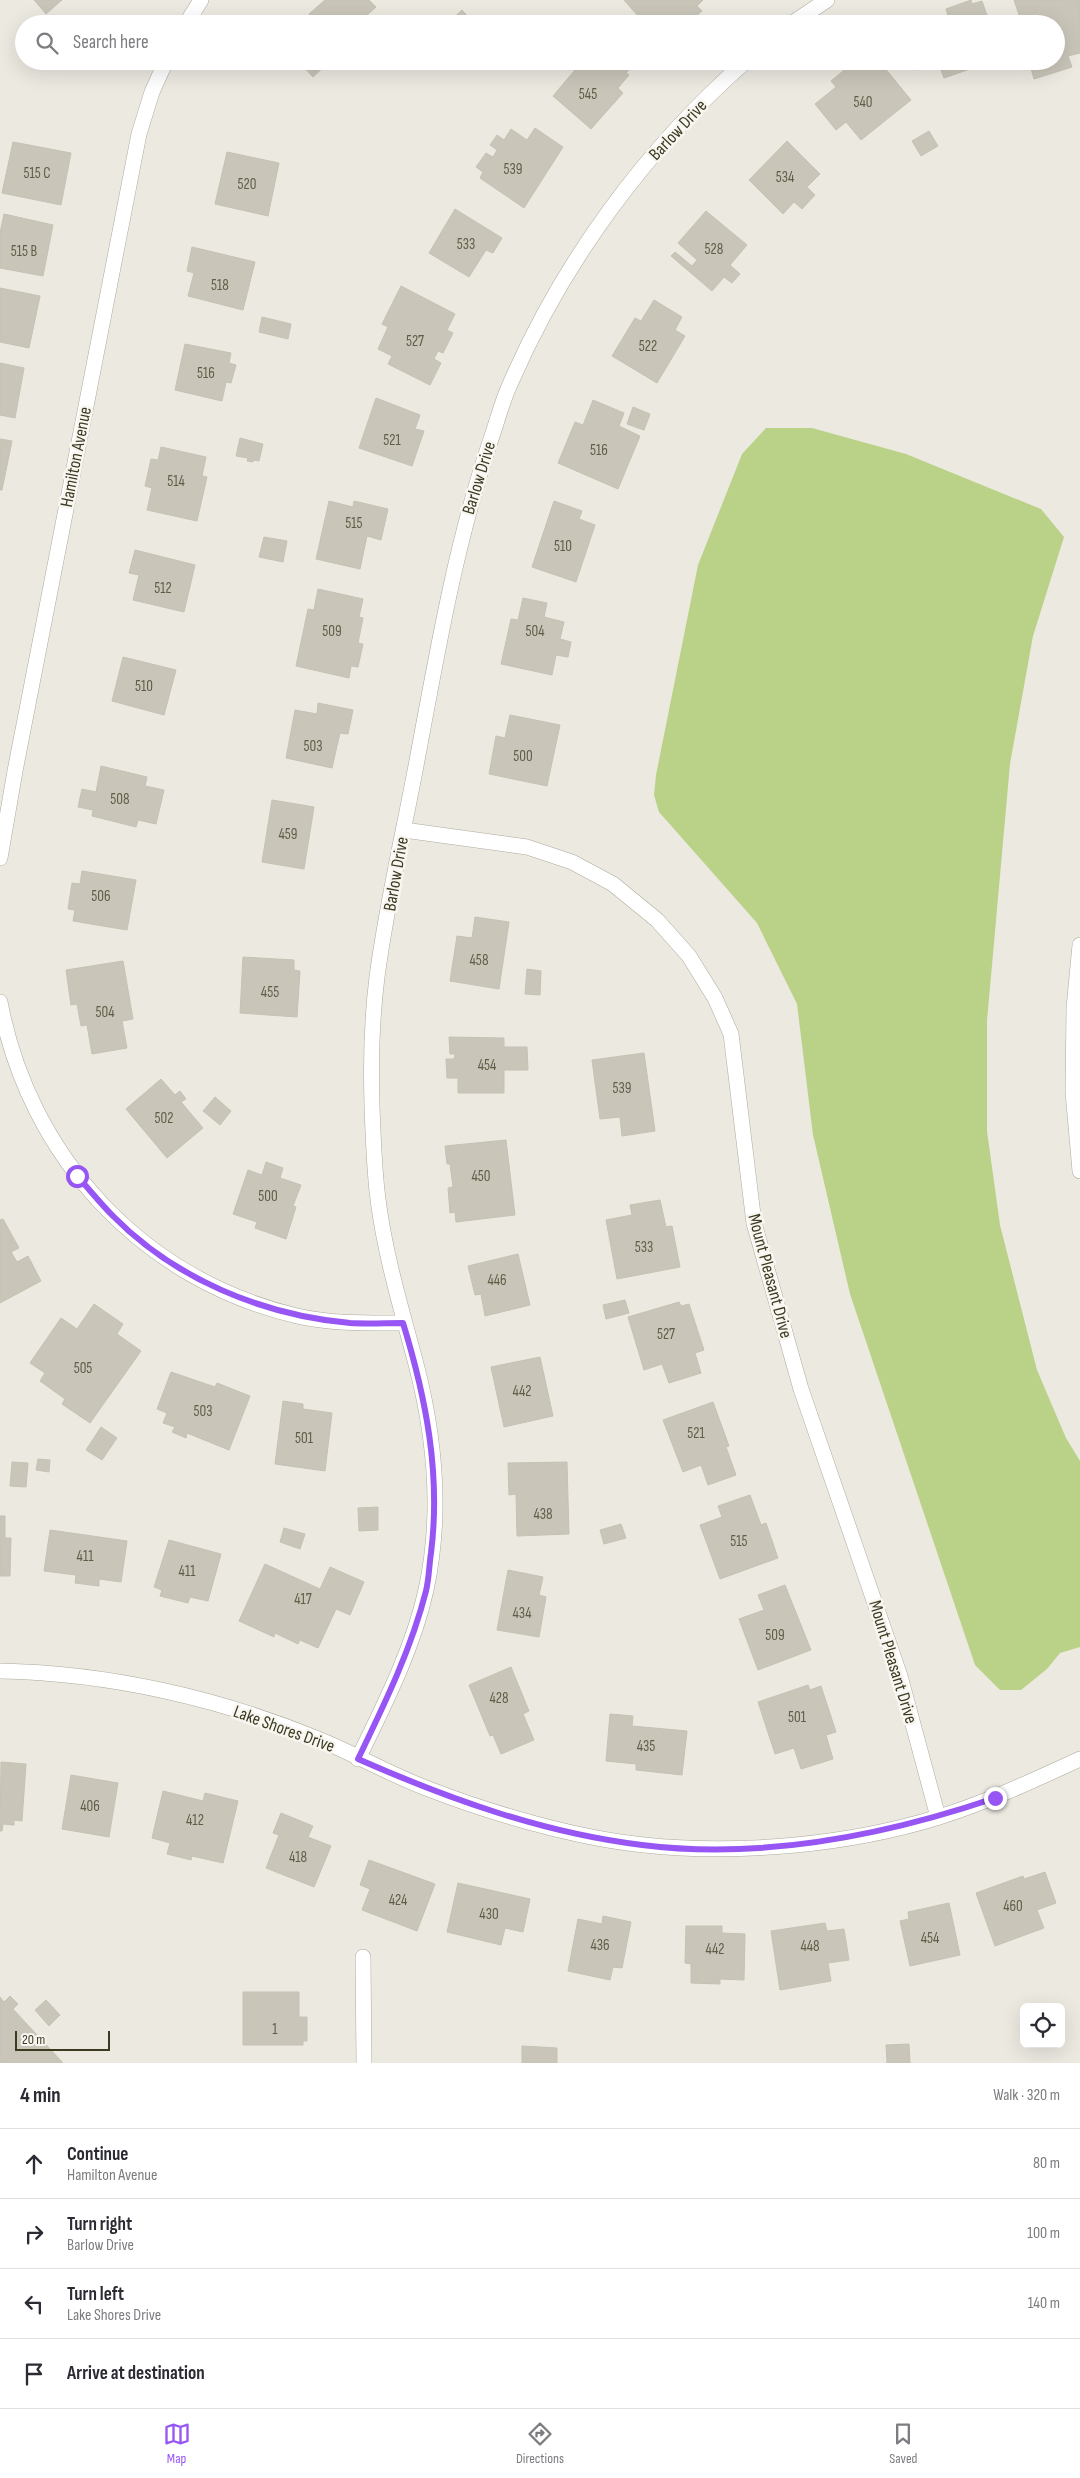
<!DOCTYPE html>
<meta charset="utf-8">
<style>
:root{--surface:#fff;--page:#f7f7f7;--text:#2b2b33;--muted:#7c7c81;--line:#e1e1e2;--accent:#9756f4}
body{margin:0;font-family:"Sofia Sans Condensed",sans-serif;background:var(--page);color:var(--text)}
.controls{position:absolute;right:15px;bottom:15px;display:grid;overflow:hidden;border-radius:8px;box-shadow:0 5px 20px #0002}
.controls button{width:45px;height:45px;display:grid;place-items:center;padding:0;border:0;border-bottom:1px solid var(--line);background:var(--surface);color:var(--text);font:25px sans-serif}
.scale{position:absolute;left:15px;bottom:12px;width:95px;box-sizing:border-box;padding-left:5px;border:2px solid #3d3a21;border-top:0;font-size:14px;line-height:18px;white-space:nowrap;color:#3d3a21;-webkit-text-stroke:4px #f8f6f1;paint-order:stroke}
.stop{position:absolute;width:15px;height:15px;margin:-11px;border:4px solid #9756f4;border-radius:50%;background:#fff}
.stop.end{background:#9756f4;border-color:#fff;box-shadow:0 1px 5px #0008}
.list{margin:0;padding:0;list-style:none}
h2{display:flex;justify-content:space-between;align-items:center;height:65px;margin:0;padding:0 20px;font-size:21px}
h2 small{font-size:16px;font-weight:400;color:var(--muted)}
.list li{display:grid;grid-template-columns:32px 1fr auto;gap:15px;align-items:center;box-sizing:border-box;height:70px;padding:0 20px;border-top:1px solid var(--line)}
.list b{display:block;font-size:19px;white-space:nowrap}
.list p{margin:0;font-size:16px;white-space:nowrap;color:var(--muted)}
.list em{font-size:16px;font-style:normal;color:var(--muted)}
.icon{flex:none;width:28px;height:28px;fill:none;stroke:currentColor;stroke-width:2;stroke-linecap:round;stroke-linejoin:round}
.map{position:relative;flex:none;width:1080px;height:2063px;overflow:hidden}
.search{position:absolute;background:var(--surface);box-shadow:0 5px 20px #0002;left:15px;right:15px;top:15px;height:55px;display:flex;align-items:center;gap:12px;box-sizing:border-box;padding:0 18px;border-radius:28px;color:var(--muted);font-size:19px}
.sheet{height:345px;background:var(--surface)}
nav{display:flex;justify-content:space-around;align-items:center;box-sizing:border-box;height:70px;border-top:1px solid var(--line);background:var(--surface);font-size:14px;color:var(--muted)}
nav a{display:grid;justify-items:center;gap:2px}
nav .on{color:var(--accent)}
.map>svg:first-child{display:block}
.water{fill:#bad288}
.building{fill:#c9c5b9;stroke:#c5c1b3}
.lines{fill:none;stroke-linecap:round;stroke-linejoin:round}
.minor-casing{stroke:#adaa9c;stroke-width:16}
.minor{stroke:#fff;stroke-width:15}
.route{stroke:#9756f4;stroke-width:6}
.labels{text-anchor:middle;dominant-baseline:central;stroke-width:5;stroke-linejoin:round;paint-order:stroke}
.number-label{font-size:15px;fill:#605d47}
.street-label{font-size:18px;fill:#3d3a21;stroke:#f8f6f1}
</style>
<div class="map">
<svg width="1080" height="2063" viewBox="0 0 1080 2063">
<rect width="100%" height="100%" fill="#ece9e1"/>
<path class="water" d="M766,428H812L906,454L1041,509L1064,537L1033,636L1010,764L987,1021V1131L1000,1225L1037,1370L1066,1438L1080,1461V1647L1060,1653L1047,1669L1021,1690H1000L975,1665L850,1294L813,1135L797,1004L757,923L659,812L654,795L656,775L698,565L742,454Z"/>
<g class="building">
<path d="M34,0H62L46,14Z"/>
<path d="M325,0H369L376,7L357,24H316L309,14Z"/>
<path d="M624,0H703L697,6L702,11L687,24H645Z"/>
<path d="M971,0L972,4L982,1L990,24H926L948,16L946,9Z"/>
<path d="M1014,0H1080V53L1068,56L1072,67L1034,79L1029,61H1056V24H1022Z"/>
<path d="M462,10L474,24H447Z"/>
<path d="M298,61H330L313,77Z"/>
<path d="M576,61H622L630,68L626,73L629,75L618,88L623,93L591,129L553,96L580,64Z"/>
<path d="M855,61H879L911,100L861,140L846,122L836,130L815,104L836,87L831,81Z"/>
<path d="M911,61H993L944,78L938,62L914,70Z"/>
<path d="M535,128L563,147L524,208L480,178L483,172L476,167L486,153L493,157L497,150L490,145L497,135L504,140L511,129L527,140Z"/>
<path d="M929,131L938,146L921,156L912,141Z"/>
<path d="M787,141L820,174L807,187L815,195L802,209L794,202L783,214L749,180Z"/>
<path d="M13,142L71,153L61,205L2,193Z"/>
<path d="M227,152L279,163L268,216L215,204Z"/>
<path d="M455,209L502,238L493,253L486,250L469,277L429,253Z"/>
<path d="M706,211L747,245L730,265L740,274L732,283L724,277L712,291L671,256L675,252L692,266L697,260L678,243Z"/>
<path d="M4,214L53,225L43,276L0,268V233Z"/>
<path d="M192,247L255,262L243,310L188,296L194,273L187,271Z"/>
<path d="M401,286L455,314L447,330L453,333L443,353L438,351L434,359L441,363L430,385L388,364L392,356L378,349L388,327L382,324Z"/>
<path d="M0,288L40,296L29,348L0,342Z"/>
<path d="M654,300L682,317L675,330L685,336L657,383L612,356L635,318L641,321Z"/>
<path d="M262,317L291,324L288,339L259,332Z"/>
<path d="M185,344L231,353L229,363L236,365L231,383L226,382L222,401L175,390Z"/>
<path d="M0,363L24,368L15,418L0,415Z"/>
<path d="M376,398L420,415L415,429L424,431L412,466L359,448Z"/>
<path d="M593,400L624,413L619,426L640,436L618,489L558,463L575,422L583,425Z"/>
<path d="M633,407L650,414L644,430L627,424Z"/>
<path d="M240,438L263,444L259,461L254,460L253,462L247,461L248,458L236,456Z"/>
<path d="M0,439L12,441L2,490H0Z"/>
<path d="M161,447L206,457L202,476L207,477L197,521L147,510L152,488L145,486L151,459L158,460Z"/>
<path d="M329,501L353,507L354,501L388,509L381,540L367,536L360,569L316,559Z"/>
<path d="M554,501L582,511L579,519L595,525L576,582L532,567Z"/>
<path d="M264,537L287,541L283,562L259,557Z"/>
<path d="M135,550L195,565L184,612L133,600L139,575L129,573Z"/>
<path d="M318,589L363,599L359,617L363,618L358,643L363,644L358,667L351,666L349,678L296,666L308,609L314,610Z"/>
<path d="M523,598L547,603L544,617L564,622L560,639L571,642L568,657L556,655L552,675L501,664L511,619L518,620Z"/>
<path d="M123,657L176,670L164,715L112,701Z"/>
<path d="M318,703L353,710L348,734L340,733L332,768L286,758L295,710L317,714Z"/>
<path d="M510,715L560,725L547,786L489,774L496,736L505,738Z"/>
<path d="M101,766L147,777L145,786L164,790L156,824L138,820L136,827L92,816L93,810L78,807L82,789L96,792Z"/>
<path d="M272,800L314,807L304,869L262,862Z"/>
<path d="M82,871L136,880L127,930L73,921L75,910L68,909L72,883L80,884Z"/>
<path d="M475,917L509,922L499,989L450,981L457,936L472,938Z"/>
<path d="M243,957L294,960V970L300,971L297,1017L240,1013Z"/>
<path d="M123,961L133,1019L122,1021L127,1048L92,1054L87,1025L81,1026L77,1004L71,1005L66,970Z"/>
<path d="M527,969L541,971L540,995L525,994Z"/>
<path d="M449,1037L504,1038V1047H527L528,1070H504V1093H458V1078H447L446,1059H454L455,1054H450Z"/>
<path d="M644,1053L655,1131L622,1136L620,1117L600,1119L592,1060Z"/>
<path d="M161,1079L175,1095L180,1091L186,1099L181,1102L203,1128L167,1158L126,1109Z"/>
<path d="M215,1097L231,1111L220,1125L203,1111Z"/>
<path d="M506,1140L515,1215L456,1222L455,1212L450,1213L448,1188L453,1187L450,1164H447L445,1146Z"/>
<path d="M266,1162L283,1168L280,1178L301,1185L293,1206L296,1207L286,1239L255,1228L257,1222L233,1214L248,1170L262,1175Z"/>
<path d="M660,1200L666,1227L672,1226L680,1267L617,1279L606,1220L632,1215L630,1205Z"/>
<path d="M3,1219L19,1248L11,1252L17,1262L28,1256L41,1281L0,1303V1220Z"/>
<path d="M518,1254L530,1305L485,1316L481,1294L475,1295L468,1266Z"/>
<path d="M625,1300L629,1313L606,1319L603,1305Z"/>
<path d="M679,1302L681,1306L689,1304L704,1350L695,1353L701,1373L669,1383L662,1364L644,1370L628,1317Z"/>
<path d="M94,1304L123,1324L117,1334L141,1351L90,1423L62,1404L65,1399L40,1381L45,1373L30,1363L61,1318L77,1329Z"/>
<path d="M540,1357L553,1416L504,1427L491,1367Z"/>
<path d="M171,1372L215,1387L217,1383L250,1396L229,1450L187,1433L186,1438L172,1432L175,1427L163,1423L167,1413L157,1409Z"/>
<path d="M283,1401L303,1404V1409L332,1413L325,1471L275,1464Z"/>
<path d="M713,1402L729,1446L726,1447L736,1475L708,1485L701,1465L683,1472L663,1420Z"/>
<path d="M101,1427L117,1438L102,1460L86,1450Z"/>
<path d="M38,1459L50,1460L49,1472L36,1470Z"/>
<path d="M12,1462L28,1463L26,1487L10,1486Z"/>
<path d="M567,1462L569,1534L517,1536L516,1494L509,1495L508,1463Z"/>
<path d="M750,1495L761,1525L766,1523L778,1558L720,1579L700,1525L722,1517L718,1506Z"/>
<path d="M378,1507V1530L359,1531L358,1508Z"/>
<path d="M0,1516H5V1538H11L10,1576H0Z"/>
<path d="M621,1524L626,1538L604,1544L600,1530Z"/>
<path d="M284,1528L305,1534L300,1549L280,1542Z"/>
<path d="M50,1530L127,1541L121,1582L99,1579V1586L75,1583L76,1575L44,1571Z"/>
<path d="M169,1540L221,1554L208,1601L190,1597L188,1603L160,1596L162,1590L154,1587Z"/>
<path d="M265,1564L320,1589L330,1567L364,1582L350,1615L336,1609L318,1648L300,1640L298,1644L275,1633L274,1637L239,1621Z"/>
<path d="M508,1570L543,1577L539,1595L546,1597L539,1637L497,1630Z"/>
<path d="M785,1585L811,1650L758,1670L739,1619L764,1610L758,1595Z"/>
<path d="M511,1667L529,1711L523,1714L534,1740L501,1754L493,1735L490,1736L469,1685Z"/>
<path d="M808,1685L810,1690L821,1686L836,1732L826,1735L833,1759L801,1769L794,1748L775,1754L758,1702Z"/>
<path d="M610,1714L633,1716L632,1726L687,1731L682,1775L636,1770V1764L606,1761Z"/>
<path d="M1,1762L26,1764L22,1821L14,1820V1825L3,1824L2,1831H0Z"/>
<path d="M71,1775L118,1783L109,1837L62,1829Z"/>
<path d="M163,1791L203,1801L205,1793L238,1801L223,1863L192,1856L191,1860L167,1854L170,1843L152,1838Z"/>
<path d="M281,1813L313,1826L308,1837L331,1846L314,1887L266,1868L279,1835L273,1833Z"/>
<path d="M369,1860L435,1884L417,1931L362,1910L370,1889L360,1885Z"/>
<path d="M1045,1872L1056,1903L1037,1910L1044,1928L995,1946L976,1893L1023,1876L1024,1879Z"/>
<path d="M458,1883L530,1899L523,1932L505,1928L501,1945L447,1932Z"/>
<path d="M949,1903L960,1955L910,1966L900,1921L909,1919L908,1912Z"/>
<path d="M603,1916L631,1922L622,1968L613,1967L610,1980L568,1971L578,1919L602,1924Z"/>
<path d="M825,1923L827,1931L844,1929L849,1960L828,1963L831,1981L780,1990L771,1931Z"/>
<path d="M686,1926H722V1933L745,1934L744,1980L720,1979V1984L691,1983V1964L685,1963Z"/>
<path d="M243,1992H299V2017H307V2041H303V2045H243Z"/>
<path d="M10,1996L18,2004L13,2009L63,2063H0V1997L4,2002Z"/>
<path d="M46,2000L60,2015L49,2026L35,2010Z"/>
<path d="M909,2044L910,2063H887L886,2045Z"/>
<path d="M522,2046L557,2048V2063H522Z"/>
</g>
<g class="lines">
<defs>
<g id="minor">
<path d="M186,24L201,0"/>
<path d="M791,24L827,0"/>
<path d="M404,830L527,847L572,862L613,884L657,920L689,956L715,998L731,1034L754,1223L801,1389L900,1676L938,1817"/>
<path d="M0,858L15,771L139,134L152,92L166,61"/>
<path d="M1080,945L1074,1008L1073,1092L1080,1171"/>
<path d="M0,1002C29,1157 143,1280 297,1316C332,1324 368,1323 403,1323"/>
<path d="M0,1671C108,1673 219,1698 318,1739C355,1754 389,1774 426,1788C490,1813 575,1838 644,1845C738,1855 849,1845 939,1817C988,1802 1034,1780 1080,1759"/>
<path d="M358,1759C384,1705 413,1649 426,1590C442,1516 435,1437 416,1364C399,1300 379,1236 375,1168C371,1105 369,1040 377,977C386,908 402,839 415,771C436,660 454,549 490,442C497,422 502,401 511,382C564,260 646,149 746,61"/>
<path d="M363,1957L364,2063"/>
</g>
</defs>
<use href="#minor" class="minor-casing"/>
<use href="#minor" class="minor"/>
</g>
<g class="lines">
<path class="route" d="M77,1176C89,1189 100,1203 113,1216C175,1279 262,1315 350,1323C367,1324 386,1323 403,1323C426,1398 441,1474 431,1553C429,1566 429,1579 426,1591C411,1650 384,1705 358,1759C449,1799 543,1833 642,1845C761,1860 883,1836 995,1798"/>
</g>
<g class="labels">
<g class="number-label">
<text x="588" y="94">545</text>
<text x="863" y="102">540</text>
<text x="513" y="169">539</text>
<text x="37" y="173">515 C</text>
<text x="785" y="177">534</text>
<text x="247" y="184">520</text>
<text x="466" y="244">533</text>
<text x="714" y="249">528</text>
<text x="24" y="251">515 B</text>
<text x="220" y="285">518</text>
<text x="415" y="341">527</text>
<text x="648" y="346">522</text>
<text x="206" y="373">516</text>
<text x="392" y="440">521</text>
<text x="599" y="450">516</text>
<text x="176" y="481">514</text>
<text x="354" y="523">515</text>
<text x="563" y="546">510</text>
<text x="163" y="588">512</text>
<text x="332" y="631">509</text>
<text x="535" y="631">504</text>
<text x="144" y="686">510</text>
<text x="313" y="746">503</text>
<text x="523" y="756">500</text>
<text x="120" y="799">508</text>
<text x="288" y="834">459</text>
<text x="101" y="896">506</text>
<text x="479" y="960">458</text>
<text x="270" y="992">455</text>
<text x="105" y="1012">504</text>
<text x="487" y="1065">454</text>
<text x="622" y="1088">539</text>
<text x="164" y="1118">502</text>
<text x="481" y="1176">450</text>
<text x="268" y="1196">500</text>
<text x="644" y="1247">533</text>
<text x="497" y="1280">446</text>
<text x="666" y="1334">527</text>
<text x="83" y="1368">505</text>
<text x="522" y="1391">442</text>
<text x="203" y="1411">503</text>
<text x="696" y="1433">521</text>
<text x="304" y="1438">501</text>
<text x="543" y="1514">438</text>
<text x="739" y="1541">515</text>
<text x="85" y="1556">411</text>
<text x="187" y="1571">411</text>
<text x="303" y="1599">417</text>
<text x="522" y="1613">434</text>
<text x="775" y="1635">509</text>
<text x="499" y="1698">428</text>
<text x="797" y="1717">501</text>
<text x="646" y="1746">435</text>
<text x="90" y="1806">406</text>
<text x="195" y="1820">412</text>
<text x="298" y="1857">418</text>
<text x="398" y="1900">424</text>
<text x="1013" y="1906">460</text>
<text x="489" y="1914">430</text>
<text x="930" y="1938">454</text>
<text x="600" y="1945">436</text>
<text x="810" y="1946">448</text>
<text x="715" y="1949">442</text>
<text x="275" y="2029">1</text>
</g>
<g class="street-label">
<text transform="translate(678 130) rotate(-47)">Barlow Drive</text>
<text transform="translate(76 457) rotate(-79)">Hamilton Avenue</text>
<text transform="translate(479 478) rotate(-73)">Barlow Drive</text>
<text transform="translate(396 874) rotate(-80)">Barlow Drive</text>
<text transform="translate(770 1276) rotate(75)">Mount Pleasant Drive</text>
<text transform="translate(893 1662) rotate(73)">Mount Pleasant Drive</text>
<text transform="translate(284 1729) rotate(20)">Lake Shores Drive</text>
</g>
</g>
</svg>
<div class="controls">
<button><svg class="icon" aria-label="locate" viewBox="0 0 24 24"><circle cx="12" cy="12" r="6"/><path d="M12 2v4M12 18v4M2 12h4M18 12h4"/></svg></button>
</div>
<div class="scale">20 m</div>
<div class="stop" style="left:77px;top:1176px"></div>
<div class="stop end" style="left:995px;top:1798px"></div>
<div class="search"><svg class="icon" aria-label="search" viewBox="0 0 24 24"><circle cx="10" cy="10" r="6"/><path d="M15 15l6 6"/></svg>Search here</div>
</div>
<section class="sheet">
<h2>4 min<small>Walk · 320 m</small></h2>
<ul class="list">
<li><svg class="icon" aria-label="ahead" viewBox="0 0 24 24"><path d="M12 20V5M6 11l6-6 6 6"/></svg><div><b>Continue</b><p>Hamilton Avenue</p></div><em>80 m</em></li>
<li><svg class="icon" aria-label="right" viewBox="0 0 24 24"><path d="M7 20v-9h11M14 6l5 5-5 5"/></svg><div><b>Turn right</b><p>Barlow Drive</p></div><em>100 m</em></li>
<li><svg class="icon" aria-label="left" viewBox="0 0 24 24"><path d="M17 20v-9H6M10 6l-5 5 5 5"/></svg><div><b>Turn left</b><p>Lake Shores Drive</p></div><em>140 m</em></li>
<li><svg class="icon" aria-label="arrive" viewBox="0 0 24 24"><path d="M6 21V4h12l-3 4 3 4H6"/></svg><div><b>Arrive at destination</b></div></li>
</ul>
</section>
<nav>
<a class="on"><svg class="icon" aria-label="map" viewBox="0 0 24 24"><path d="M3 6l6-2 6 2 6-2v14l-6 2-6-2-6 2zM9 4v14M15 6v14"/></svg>Map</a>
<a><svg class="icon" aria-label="directions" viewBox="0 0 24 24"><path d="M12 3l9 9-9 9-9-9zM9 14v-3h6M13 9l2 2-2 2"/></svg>Directions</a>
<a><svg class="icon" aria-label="saved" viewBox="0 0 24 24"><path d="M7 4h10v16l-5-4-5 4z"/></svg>Saved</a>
</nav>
